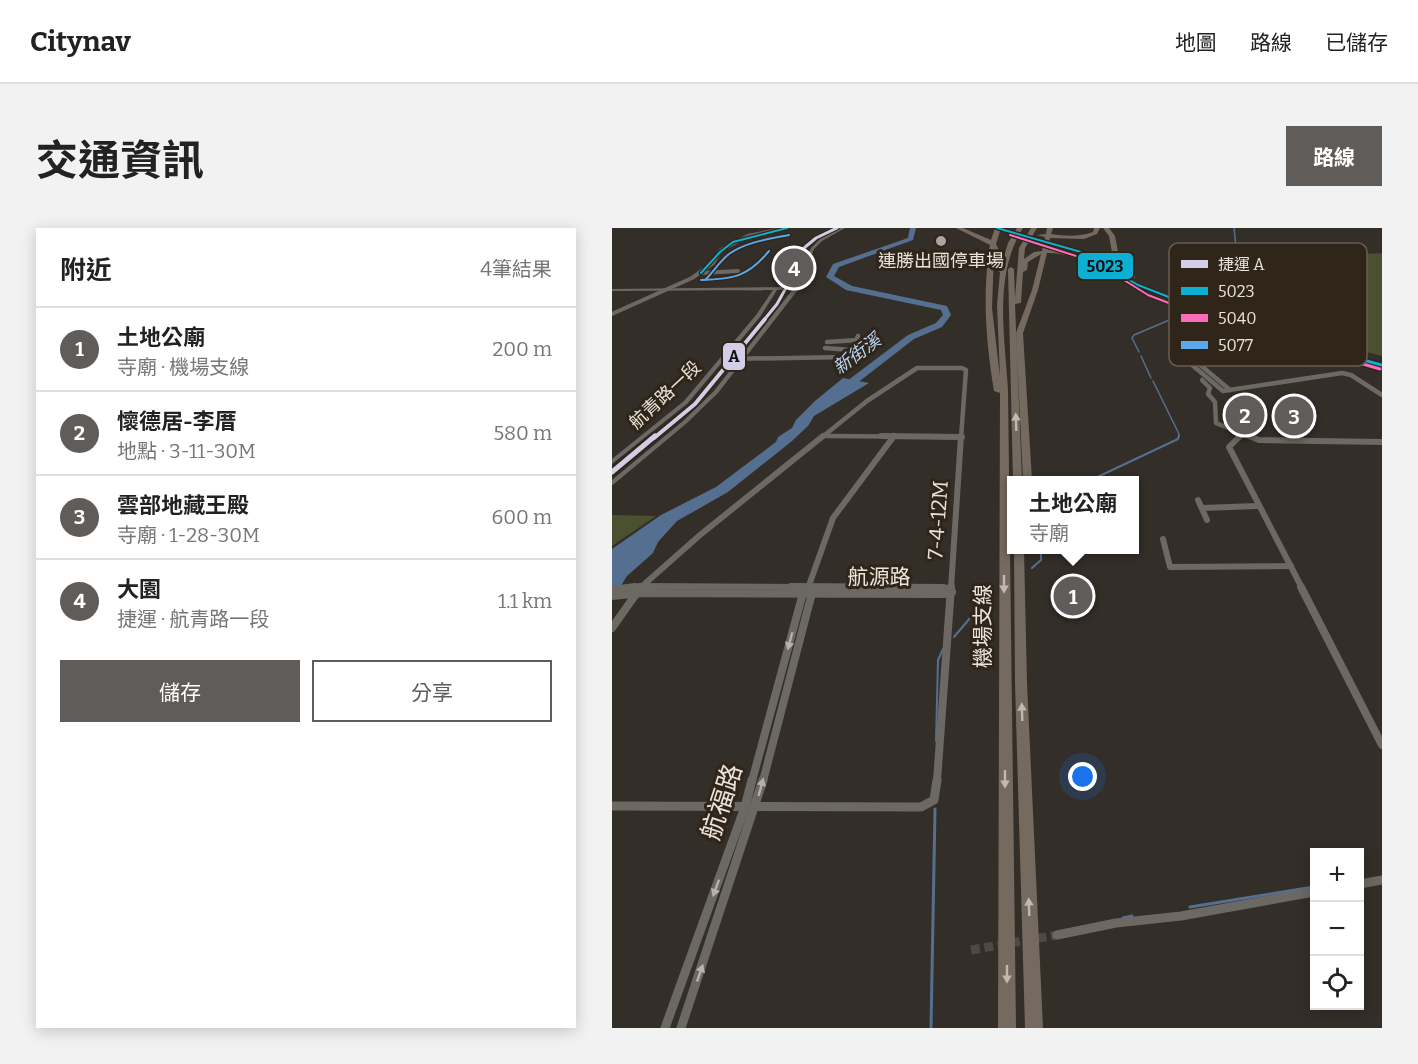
<!DOCTYPE html>
<html lang="zh-TW">
<meta charset="utf-8">
<style>
:root{--surface:#fff;--page:#f2f2f2;--text:#222;--muted:#767676;--line:#e0e0e0;--accent:#5f5c59}
body{margin:0;font-family:Bitter,"Noto Sans TC",serif;background:var(--page);color:var(--text)}
.controls{position:absolute;right:18px;bottom:18px;display:grid;overflow:hidden;border-radius:0px;box-shadow:0 3px 15px #0003}
.controls button{width:54px;height:54px;display:grid;place-items:center;padding:0;border:0;border-bottom:2px solid var(--line);background:var(--surface);color:var(--text);font:30px sans-serif}
.you{position:absolute;left:471px;top:549px;width:21px;height:21px;margin:-15px;border:4px solid #fff;border-radius:50%;background:#1a73e8;box-shadow:0 0 0 9px #1a73e833}
.badge{display:grid;place-items:center;width:39px;height:39px;border-radius:50%;background:var(--accent);color:#fff;font-size:20px;font-weight:700}
.pin{position:absolute;translate:-50% -50%;border:3px solid #fff;box-shadow:0 2px 6px #0006}
.popup{position:absolute;left:395px;top:248px;width:132px;height:78px;box-sizing:border-box;display:grid;place-content:center;border-radius:0px;background:var(--surface);filter:drop-shadow(0 2px 4px #0005);font-size:20px;white-space:nowrap;color:var(--muted)}
.popup b{font-size:22px;color:var(--text)}
.popup::after{content:'';position:absolute;left:50%;top:100%;margin-left:-12px;border:12px solid transparent;border-top-color:var(--surface)}
.list{margin:0;padding:0;list-style:none}
h2{display:flex;justify-content:space-between;align-items:center;height:78px;margin:0;padding:0 24px;font-size:26px}
h2 small{font-size:20px;font-weight:400;color:var(--muted)}
.list li{display:grid;grid-template-columns:39px 1fr auto;gap:18px;align-items:center;box-sizing:border-box;height:84px;padding:0 24px;border-top:2px solid var(--line)}
.list b{display:block;font-size:22px;white-space:nowrap}
.list p{margin:0;font-size:20px;white-space:nowrap;color:var(--muted)}
.list em{font-size:20px;font-style:normal;color:var(--muted)}
.actions{display:flex;gap:12px;padding:18px 24px}
.actions a{flex:1;padding:14px 0;border:2px solid var(--accent);border-radius:0px;text-align:center;font-size:21px;color:var(--accent)}
.actions .main{background:var(--accent);color:#fff}
.icon{flex:none;width:33px;height:33px;fill:none;stroke:currentColor;stroke-width:2;stroke-linecap:round;stroke-linejoin:round}
.map{position:relative;flex:none;width:770px;height:800px;overflow:hidden;border-radius:0px}
header{display:flex;align-items:center;gap:36px;box-sizing:border-box;height:84px;padding:0 30px;background:var(--surface);border-bottom:2px solid var(--line)}
header strong{font-size:28px}
nav{display:flex;gap:33px;margin-inline-start:auto;font-size:21px}
.intro{display:flex;align-items:center;justify-content:space-between;box-sizing:border-box;height:144px;padding:0 36px}
h1{margin:0;font-size:42px}
.button{padding:15px 27px;border-radius:0px;background:var(--accent);color:#fff;font-size:21px;font-weight:700}
main{display:flex;gap:36px;padding:0 36px}
aside{flex:1;background:var(--surface);border-radius:0px;box-shadow:0 3px 15px #0003}
.map>svg:first-child{display:block}
.green{fill:#4b5031}
.water{fill:#556f90}
.lines{fill:none;stroke-linecap:round;stroke-linejoin:round}
.stream-far2{stroke:#556f90;stroke-width:1.5}
.stream-far1{stroke:#556f90;stroke-width:2}
.stream{stroke:#556f90;stroke-width:3}
.river{fill:#556f90;fill-rule:evenodd}
.building{fill:#8e8983}
.minor-tunnel{stroke:#4f4943;stroke-width:9;stroke-dasharray:9 4.5;stroke-linecap:butt}
.minor-far4{stroke:#6c6863;stroke-width:4}
.minor-far3{stroke:#6c6863;stroke-width:4.5}
.minor-far2{stroke:#6c6863;stroke-width:6}
.minor-far1{stroke:#6c6863;stroke-width:8}
.minor{stroke:#6c6863;stroke-width:9}
.tertiary{fill:#6c6863;fill-rule:evenodd}
.secondary{fill:#736b64;fill-rule:evenodd}
.motorway{fill:#756a60;fill-rule:evenodd}
.bus-1-far1-casing{stroke:#2f2519;stroke-width:4.5}
.bus-1-casing{stroke:#2f2519;stroke-width:6}
.bus-2-far1-casing{stroke:#2f2519;stroke-width:4.5}
.bus-2-casing{stroke:#2f2519;stroke-width:6}
.bus-3-casing{stroke:#2f2519;stroke-width:4.5}
.bus-1-far1{stroke:#0dafd3;stroke-width:2}
.bus-1{stroke:#0dafd3;stroke-width:3}
.bus-2-far1{stroke:#fb6dba;stroke-width:2}
.bus-2{stroke:#fb6dba;stroke-width:3}
.bus-3{stroke:#5aa8eb;stroke-width:2}
.metro-1-far2-casing{stroke:#2f2519;stroke-width:5}
.metro-1-far1-casing{stroke:#2f2519;stroke-width:7}
.metro-1-casing{stroke:#2f2519;stroke-width:9}
.metro-1-far2{stroke:#d4cde7;stroke-width:3}
.metro-1-far1{stroke:#d4cde7;stroke-width:4}
.metro-1{stroke:#d4cde7;stroke-width:5}
.oneway{fill:#c1b9b0}
.oneway2{fill:#b8b2ab}
.poi-dot{fill:#aaa49c;stroke:#2f2519;stroke-width:2}
.labels{text-anchor:middle;dominant-baseline:central;stroke-width:6;stroke-linejoin:round;paint-order:stroke}
.far-poi-label{font-size:18px;fill:#eae3db;stroke:#2f2519}
.far-water-label{font-size:18px;font-style:italic;fill:#b8d4f8;stroke:#2f2519}
.far-street-label{font-size:18px;fill:#eae3db;stroke:#2f2519}
.street-label{font-size:21px;fill:#eae3db;stroke:#2f2519}
.near-street-label{font-size:26px;fill:#eae3db;stroke:#2f2519}
.key{fill:#2f2519;stroke:#675e53;stroke-width:1.5}
.key-label{font-size:16px;fill:#eae3db}
.line-badge{stroke:#2f2519;stroke-width:2}
.pale-badge-label{font-size:16px;text-anchor:middle;font-weight:bold;fill:#111}
</style>
<header>
<strong>Citynav</strong>
<nav><a>地圖</a><a>路線</a><a>已儲存</a></nav>
</header>
<div class="intro"><h1>交通資訊</h1><a class="button">路線</a></div>
<main>
<aside>
<h2>附近<small>4筆結果</small></h2>
<ul class="list">
<li><span class="badge">1</span><div><b>土地公廟</b><p>寺廟 · 機場支線</p></div><em>200 m</em></li>
<li><span class="badge">2</span><div><b>懷德居-李厝</b><p>地點 · 3-11-30M</p></div><em>580 m</em></li>
<li><span class="badge">3</span><div><b>雲部地藏王殿</b><p>寺廟 · 1-28-30M</p></div><em>600 m</em></li>
<li><span class="badge">4</span><div><b>大園</b><p>捷運 · 航青路一段</p></div><em>1.1 km</em></li>
</ul>
<div class="actions"><a class="main">儲存</a><a>分享</a></div>
</aside>
<div class="map">
<svg width="770" height="800" viewBox="0 0 770 800">
<rect width="100%" height="100%" fill="#342e28"/>
<g class="green">
<path d="M770,25V128L628,91L608,82L645,77L587,38L589,35Z"/>
<path d="M0,287L44,288L0,318Z"/>
</g>
<path class="water" d="M231,150L257,155L202,188L196,198L180,213L116,264L65,293L46,314L41,325L15,348L0,372V321L49,287L104,259L164,214L166,209L180,200L184,192L203,173Z"/>
<g class="lines">
<g class="stream-far2">
<path d="M622,0L625,29"/>
<path d="M625,34V63"/>
<path d="M527,124L520,110L522,107L581,82"/>
<path d="M529,128L539,150"/>
<path d="M541,153L567,206L566,210"/>
</g>
<g class="stream-far1">
<path d="M479,252L566,211L567,208"/>
<path d="M420,340L429,332V322"/>
<path d="M342,409L381,363"/>
<path d="M324,513L326,432L331,421"/>
</g>
<g class="stream">
<path d="M578,679L702,659"/>
<path d="M511,690L520,688"/>
<path d="M319,800L323,581"/>
</g>
<path class="river" d="M298,0H304L301,12L227,39L222,48L240,58L335,78L339,87L330,99L302,111L231,166H223V162L296,107L324,95L331,87L329,82L234,62L214,49L221,36L296,10Z"/>
</g>
<path class="building" d="M618,175L644,178L642,199L635,198V192L615,189Z"/>
<g class="lines">
<path class="minor-tunnel" d="M359,722L445,707"/>
<g class="minor-far4">
<path d="M89,45L126,43"/>
<path d="M0,86L80,50L101,35L109,22L136,8L175,0"/>
</g>
<g class="minor-far3">
<path d="M215,114L246,112"/>
<path d="M660,114L721,130"/>
<path d="M213,120L239,122"/>
<path d="M574,125L618,162"/>
<path d="M567,126L611,163L730,145L739,147L770,167"/>
<path d="M567,126L664,111"/>
<path d="M112,131L236,129L246,108"/>
<path d="M590,152L598,160L596,166L603,174L604,195L631,206L627,210"/>
<path d="M631,206L641,210"/>
<path d="M212,208L350,209"/>
<path d="M209,210L255,173L305,140H350L354,142L349,210"/>
<path d="M281,210L282,208"/>
</g>
<g class="minor-far2">
<path d="M269,208L350,209"/>
<path d="M628,208L617,219L690,360"/>
<path d="M637,208L647,212L770,214"/>
<path d="M586,272L595,292"/>
<path d="M590,280L645,278"/>
<path d="M551,311L558,339L679,338"/>
<path d="M11,360L30,358L333,360"/>
<path d="M28,360L88,307L211,208"/>
<path d="M196,360L221,290L282,208"/>
<path d="M339,360L349,208"/>
</g>
<g class="minor-far1">
<path d="M179,359L332,360L340,364"/>
<path d="M689,359L770,517"/>
<path d="M0,362L23,359"/>
<path d="M0,368L30,365L332,366L340,364"/>
<path d="M0,400L29,359"/>
<path d="M140,553L191,365L198,359"/>
<path d="M151,553L200,365L198,359"/>
<path d="M325,553L339,359"/>
</g>
<g class="minor">
<path d="M0,578L309,579L322,572L325,552"/>
<path d="M748,656L770,652"/>
<path d="M445,707L504,695L569,688L702,664"/>
<path d="M53,800L133,579L140,552"/>
<path d="M69,800L151,552"/>
</g>
<path class="tertiary" d="M228,0H233L210,13L202,21L185,63L106,165L75,195L2,256L0,257V252L71,193L102,163L181,61L165,62L148,89L76,175L0,236V231L72,173L144,87L161,62L0,63V61L183,59L199,20L208,11Z"/>
<path class="secondary" d="M383,0H389L471,23L502,39L528,56L645,102L770,135V139L641,104L524,58L498,41L467,25Z"/>
<g class="motorway">
<path d="M344,0H351L379,12L383,0H389L384,16L387,22L390,35L396,15L405,0H411C381,48 393,108 396,162L404,800H386L388,165L382,163C374,115 370,65 378,17ZM382,26L384,42L388,44L385,77L388,149L380,80Z"/>
<path d="M419,0H425L413,20L412,31L422,24L430,23L433,9L425,7L434,6L435,0H441L439,6C454,8 467,9 481,4L482,0H488L485,6L472,11L438,10L436,22C462,22 508,42 529,57L524,58C496,46 466,24 435,25L426,62L411,105L420,252H411L404,105L420,62L429,26L416,34L415,42L411,44L409,75L403,76L410,252H401L396,41L399,39L402,41L403,70L407,20Z"/>
<path d="M491,0H497L503,8L507,29L523,48V50H519L501,29L497,8Z"/>
<path d="M402,322H412L415,455L431,800H413L403,455Z"/>
</g>
<defs>
<g id="bus-1-far1">
<path d="M385,0L469,24L526,57L616,92"/>
<path d="M89,45L108,24L121,14L175,0"/>
</g>
<path id="bus-1" d="M612,91L643,103L770,137"/>
<path id="bus-2-far1" d="M398,7L483,34L536,67L601,92"/>
<path id="bus-2" d="M597,91L768,141"/>
<g id="bus-3">
<path d="M94,51C102,43 108,33 117,26C134,14 157,11 177,7"/>
<path d="M89,52C121,51 136,49 157,23"/>
</g>
</defs>
<use href="#bus-1-far1" class="bus-1-far1-casing"/>
<use href="#bus-1" class="bus-1-casing"/>
<use href="#bus-2-far1" class="bus-2-far1-casing"/>
<use href="#bus-2" class="bus-2-casing"/>
<use href="#bus-3" class="bus-3-casing"/>
<use href="#bus-1-far1" class="bus-1-far1"/>
<use href="#bus-1" class="bus-1"/>
<use href="#bus-2-far1" class="bus-2-far1"/>
<use href="#bus-2" class="bus-2"/>
<use href="#bus-3" class="bus-3"/>
<defs>
<path id="metro-1-far2" d="M152,92L165,76L185,40L192,20L204,10L225,0"/>
<path id="metro-1-far1" d="M42,210L83,176L153,91"/>
<path id="metro-1" d="M0,244L43,208"/>
</defs>
<use href="#metro-1-far2" class="metro-1-far2-casing"/>
<use href="#metro-1-far1" class="metro-1-far1-casing"/>
<use href="#metro-1" class="metro-1-casing"/>
<use href="#metro-1-far2" class="metro-1-far2"/>
<use href="#metro-1-far1" class="metro-1-far1"/>
<use href="#metro-1" class="metro-1"/>
</g>
<defs><path id="oneway-solid" d="M-6-.8H1V-3.2L6.5 0L1 3.2V.8H-6Z" transform="scale(1.5)"/></defs>
<g class="oneway">
<use href="#oneway-solid" transform="translate(404 194) rotate(-92)"/>
<use href="#oneway-solid" transform="translate(392 356) rotate(90)"/>
<use href="#oneway-solid" transform="translate(410 484) rotate(-92)"/>
<use href="#oneway-solid" transform="translate(393 551) rotate(90)"/>
<use href="#oneway-solid" transform="translate(417 679) rotate(-92)"/>
<use href="#oneway-solid" transform="translate(395 746) rotate(90)"/>
</g>
<g class="oneway2">
<use href="#oneway-solid" transform="translate(178 413) rotate(105)"/>
<use href="#oneway-solid" transform="translate(149 559) rotate(-75)"/>
<use href="#oneway-solid" transform="translate(104 660) rotate(110)"/>
<use href="#oneway-solid" transform="translate(88 745) rotate(-71)"/>
</g>
<circle class="poi-dot" cx="329" cy="13" r="6"/>
<g class="labels">
<g class="far-poi-label">
<text x="329" y="33">連勝出國停車場</text>
</g>
<g class="far-water-label">
<text transform="translate(245 126) rotate(-37)">新街溪</text>
</g>
<g class="far-street-label">
<text transform="translate(53 167) rotate(-43)">航青路一段</text>
</g>
<g class="street-label">
<text transform="translate(326 292) rotate(-86)">7-4-12M</text>
<text x="267" y="349">航源路</text>
<text transform="translate(371 398) rotate(-90)">機場支線</text>
</g>
<g class="near-street-label">
<text transform="translate(110 574) rotate(-72)">航福路</text>
</g>
</g>
<rect x="557" y="15" width="198" height="123" rx="9" class="key"/>
<rect x="569" y="32" width="27" height="8" fill="#d4cde7"/>
<rect x="569" y="59" width="27" height="8" fill="#0dafd3"/>
<rect x="569" y="86" width="27" height="8" fill="#fb6dba"/>
<rect x="569" y="113" width="27" height="8" fill="#5aa8eb"/>
<g class="key-label">
<text x="606" y="42">捷運 A</text>
<text x="606" y="69">5023</text>
<text x="606" y="96">5040</text>
<text x="606" y="123">5077</text>
</g>
<g class="line-badge">
<rect x="465" y="24" width="57" height="28" rx="6" fill="#0dafd3"/>
<rect x="110" y="114" width="24" height="29" rx="6" fill="#d4cde7"/>
</g>
<g class="pale-badge-label">
<text x="493" y="44">5023</text>
<text x="122" y="134">A</text>
</g>
</svg>
<div class="controls">
<button>+</button>
<button>−</button>
<button><svg class="icon" aria-label="locate" viewBox="0 0 24 24"><circle cx="12" cy="12" r="6"/><path d="M12 2v4M12 18v4M2 12h4M18 12h4"/></svg></button>
</div>
<div class="you"></div>
<div class="pin badge" style="left:461px;top:368px">1</div>
<div class="popup"><b>土地公廟</b>寺廟</div>
<div class="pin badge" style="left:633px;top:187px">2</div>
<div class="pin badge" style="left:682px;top:188px">3</div>
<div class="pin badge" style="left:182px;top:40px">4</div>
</div>
</main>
